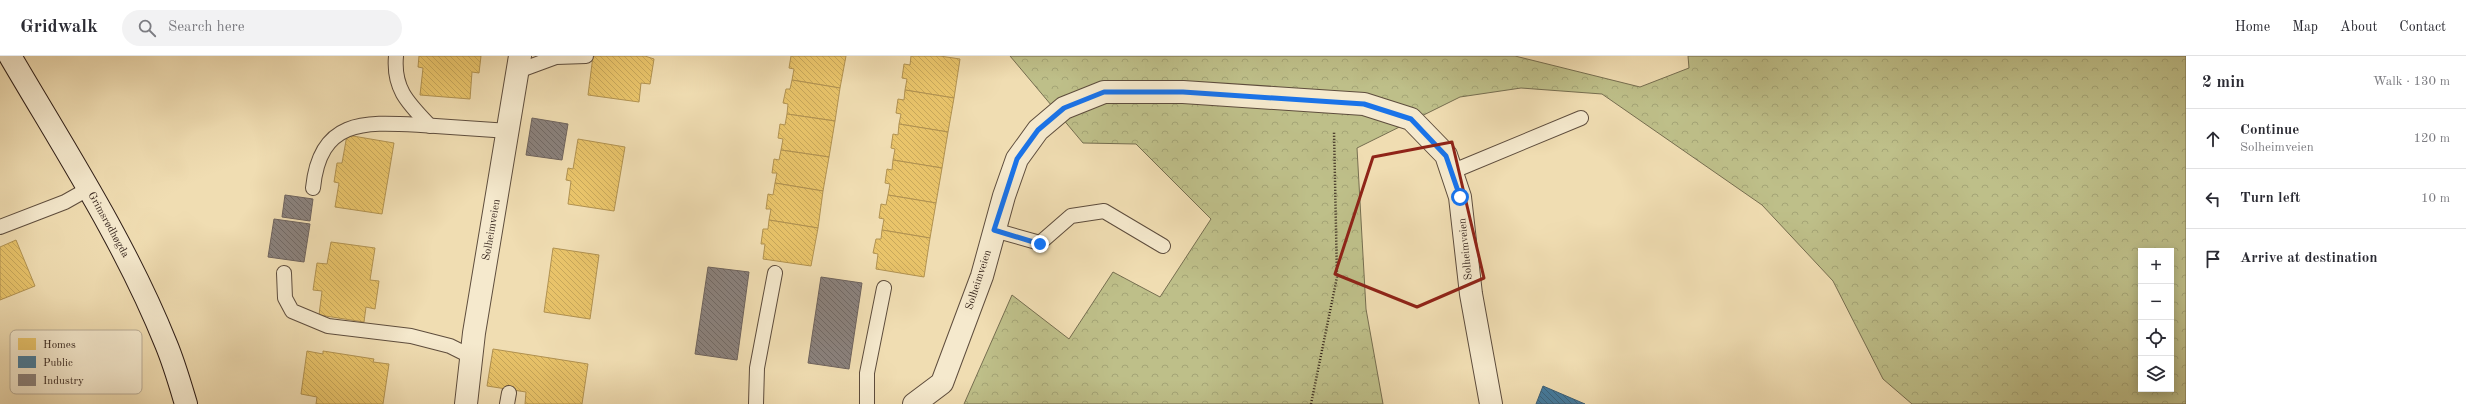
<!DOCTYPE html>
<meta charset="utf-8">
<style>
:root{--surface:#fff;--page:#f2f2f3;--text:#2b2b33;--muted:#7c7c81;--line:#e1e1e2}
body{margin:0;font-family:"Old Standard TT",serif;background:var(--page);color:var(--text)}
.controls{position:absolute;right:12px;bottom:12px;display:grid;overflow:hidden;border-radius:0px;box-shadow:0 2px 10px #0003}
.controls button{width:36px;height:36px;display:grid;place-items:center;padding:0;border:0;border-bottom:1px solid var(--line);background:var(--surface);color:var(--text);font:20px sans-serif}
.stop{position:absolute;width:12px;height:12px;margin:-9px;border:3px solid #1a73e8;border-radius:50%;background:#fff}
.stop.end{background:#1a73e8;border-color:#fff;box-shadow:0 1px 4px #0008}
.list{margin:0;padding:0;list-style:none}
h2{display:flex;justify-content:space-between;align-items:center;height:52px;margin:0;padding:0 16px;font-size:17px}
h2 small{font-size:13px;font-weight:400;color:var(--muted)}
.list li{display:grid;grid-template-columns:26px 1fr auto;gap:12px;align-items:center;box-sizing:border-box;height:60px;padding:0 16px;border-top:1px solid var(--line)}
.list b{display:block;font-size:15px;white-space:nowrap}
.list p{margin:0;font-size:13px;white-space:nowrap;color:var(--muted)}
.list em{font-size:13px;font-style:normal;color:var(--muted)}
.icon{flex:none;width:22px;height:22px;fill:none;stroke:currentColor;stroke-width:2;stroke-linecap:round;stroke-linejoin:round}
.map{position:relative;flex:none;width:2186px;height:348px;overflow:hidden}
header{display:flex;align-items:center;gap:24px;box-sizing:border-box;height:56px;padding:0 20px;background:var(--surface);border-bottom:1px solid var(--line)}
header strong{font-size:19px}
nav{display:flex;gap:22px;margin-inline-start:auto;font-size:14px}
.search{width:280px;height:36px;background:var(--page);display:flex;align-items:center;gap:10px;box-sizing:border-box;padding:0 14px;border-radius:22px;color:var(--muted);font-size:15px}
main{display:flex}
aside{flex:1;background:var(--surface)}
.map>svg:first-child{display:block}
.forest{fill:url(#forest-crowns);stroke:#766e50;fill-rule:evenodd}
.homes{fill:url(#homes-back-hatch);stroke:#b19251}
.public{fill:url(#public-back-hatch);stroke:#3e5f74}
.industry{fill:url(#industry-back-hatch);stroke:#6e635d}
.lines{fill:none;stroke-linecap:round;stroke-linejoin:round}
.lane-casing{stroke:#5e4d3d;stroke-width:16}
.street-casing{stroke:#5e4d3d;stroke-width:24}
.secondary-casing{stroke:#2e1d16;stroke-width:24}
.path{stroke:#2e1d16;stroke-width:2.5;stroke-dasharray:1 2;stroke-linecap:butt}
.lane{stroke:#f5e9cd;stroke-width:14}
.street{stroke:#f5e9cd;stroke-width:22}
.secondary{stroke:#f5e9cd;stroke-width:22}
.route{stroke:#1a73e8;stroke-width:5}
.marked{fill:none;stroke:#8f2418;stroke-width:3;stroke-linejoin:round}
.labels{text-anchor:middle;dominant-baseline:central;stroke-width:4;stroke-linejoin:round;paint-order:stroke}
.street-label{font-size:11px;fill:#2e1d16;stroke:#f5e9cd}
.key{fill:#f5e9cd;stroke:#b9ac96;stroke-width:1}
.key-label{font-size:11px;fill:#2e1d16}
</style>
<header>
<strong>Gridwalk</strong>
<div class="search"><svg class="icon" aria-label="search" viewBox="0 0 24 24"><circle cx="10" cy="10" r="6"/><path d="M15 15l6 6"/></svg>Search here</div>
<nav><a>Home</a><a>Map</a><a>About</a><a>Contact</a></nav>
</header>
<main>
<div class="map">
<svg width="2186" height="348" viewBox="0 0 2186 348">
<defs>
<pattern id="forest-crowns" width="20" height="18" patternUnits="userSpaceOnUse"><rect width="20" height="18" fill="#bebf89"/><path d="M2 6a3 3 0 1 1 6 0M12 15a3 3 0 1 1 6 0" fill="none" stroke="#a4a476"/></pattern>
<pattern id="homes-back-hatch" width="6" height="6" patternUnits="userSpaceOnUse"><rect width="6" height="6" fill="#e9c46a"/><path d="M-1 5l2 2M0 0l6 6M5-1l2 2" fill="none" stroke="#c8a85b"/></pattern>
<pattern id="public-back-hatch" width="6" height="6" patternUnits="userSpaceOnUse"><rect width="6" height="6" fill="#457b9d"/><path d="M-1 5l2 2M0 0l6 6M5-1l2 2" fill="none" stroke="#3a647f"/></pattern>
<pattern id="industry-back-hatch" width="6" height="6" patternUnits="userSpaceOnUse"><rect width="6" height="6" fill="#8a817c"/><path d="M-1 5l2 2M0 0l6 6M5-1l2 2" fill="none" stroke="#716965"/></pattern>
</defs>
<rect width="100%" height="100%" fill="#f0ddb2"/>
<filter id="stains"><feTurbulence type="fractalNoise" baseFrequency=".005" numOctaves="4"/><feColorMatrix values="0 0 0 0 .2 0 0 0 0 .09 0 0 0 0 .02 0 0 0 .5 -.17"/></filter>
<radialGradient id="worn" r=".72"><stop offset=".6" stop-color="#630" stop-opacity="0"/><stop offset="1" stop-color="#630" stop-opacity=".3"/></radialGradient>
<path class="forest" d="M1010,0H1515L1640,31L1689,12L1688,0H2186V348H1912L1883,323L1833,225L1762,149L1602,38L1521,32L1460,41L1357,92L1366,253L1383,348H964L1012,239L1069,283L1113,216L1160,241L1211,163L1136,88L1083,87ZM2141,195H2171V333H2141Z"/>
<g class="homes">
<path d="M419,0H481L479,17L472,16L470,43L420,39L423,12L418,11Z"/>
<path d="M593,0H645L654,3L650,28L641,27L639,46L588,39Z"/>
<path d="M791,0H846L840,32L792,24L794,13L789,12Z"/>
<path d="M911,0H940L960,3L954,42L905,34L907,23L902,22L904,8L910,9Z"/>
<path d="M792,24L840,32L835,65L787,58L788,48L783,47L786,33H790Z"/>
<path d="M905,34L954,42L948,76L899,68L901,58L896,57L898,43L904,44Z"/>
<path d="M787,58L835,65L829,101L781,94L783,83L778,82L780,68L785,69Z"/>
<path d="M899,68L948,76L942,112L893,104L895,93L891,92L893,78L898,79Z"/>
<path d="M347,79L394,87L382,158L335,151L339,127L334,126L337,107H342Z"/>
<path d="M578,83L625,91L614,155L568,148L571,125L566,124L568,112L573,113Z"/>
<path d="M781,94L829,101L823,135L775,127L777,117H772L774,103L779,104Z"/>
<path d="M893,104L942,112L936,147L888,139L890,128L885,127L887,113L892,114Z"/>
<path d="M775,127L823,135L818,172L769,164L771,153H766L768,138L773,139Z"/>
<path d="M888,139L936,147L930,182L882,174L884,163L879,162L881,148L886,149Z"/>
<path d="M769,164L818,172L811,210L763,203L765,188H761L763,173H768Z"/>
<path d="M882,174L930,182L924,221L876,213L878,198L873,197L876,183H881Z"/>
<path d="M16,184L35,230L0,244V191Z"/>
<path d="M331,186L375,192L370,224L379,225L375,253L366,251L364,266L319,259L322,235L313,234L317,207L327,208Z"/>
<path d="M553,192L599,199L590,263L544,256Z"/>
<path d="M493,293L588,308L582,348H525L526,336L487,330Z"/>
<path d="M307,295L323,298V295L374,303L373,306L389,308L383,348H316L317,341L301,338Z"/>
</g>
<path class="public" d="M1543,330L1585,348H1536Z"/>
<g class="industry">
<path d="M532,62L568,68L562,104L526,99Z"/>
<path d="M285,139L313,143L310,165L282,161Z"/>
<path d="M274,163L310,168L304,206L268,201Z"/>
<path d="M708,211L749,216L737,304L695,298Z"/>
<path d="M821,221L862,227L849,313L808,307Z"/>
</g>
<g class="lines">
<defs>
<g id="lane">
<path d="M396,0C393,33 408,47 430,70"/>
<path d="M518,15L556,1L586,0"/>
<path d="M1451,116L1581,62"/>
<path d="M313,132C320,62 365,66 421,69C450,71 480,73 509,75"/>
<path d="M0,171L65,146L88,133"/>
<path d="M994,174L1040,187L1071,160L1104,155L1163,190"/>
<path d="M284,217L285,242L292,255L328,270L411,280L450,290L472,301"/>
<path d="M507,348L509,337"/>
<path d="M756,348L757,312L775,217"/>
<path d="M867,348V317L884,232"/>
</g>
<g id="street">
<path d="M466,348L474,277L520,0"/>
<path d="M914,348L942,327L982,220L1004,140L1017,103L1038,74L1064,52L1104,36H1183L1364,48L1411,63L1446,99L1460,141L1471,238L1491,348"/>
</g>
<path id="secondary" d="M10,0C65,94 125,186 166,288C174,307 180,328 186,348"/>
</defs>
<use href="#lane" class="lane-casing"/>
<use href="#street" class="street-casing"/>
<use href="#secondary" class="secondary-casing"/>
<path class="path" d="M1311,348L1337,221L1334,75"/>
<use href="#lane" class="lane"/>
<use href="#street" class="street"/>
<use href="#secondary" class="secondary"/>
</g>
<g class="lines">
<path class="route" d="M1040,188L994,174L1017,103L1038,74L1064,52L1104,36H1183L1364,48L1411,63L1446,100L1460,141"/>
</g>
<path class="marked" d="M1452,86L1484,222L1417,251L1335,218L1373,101Z"/>
<g class="labels">
<g class="street-label">
<text transform="translate(108 169) rotate(61)">Grimsrødhøgda</text>
<text transform="translate(492 174) rotate(-80)">Solheimveien</text>
<text transform="translate(1466 193) rotate(-96)">Solheimveien</text>
<text transform="translate(979 224) rotate(-72)">Solheimveien</text>
</g>
</g>
<rect x="10" y="274" width="132" height="64" rx="6" class="key"/>
<rect x="18" y="282" width="18" height="12" fill="#e9c46a"/>
<rect x="18" y="300" width="18" height="12" fill="#457b9d"/>
<rect x="18" y="318" width="18" height="12" fill="#8a817c"/>
<g class="key-label">
<text x="43" y="292">Homes</text>
<text x="43" y="310">Public</text>
<text x="43" y="328">Industry</text>
</g>
<rect width="100%" height="100%" filter="url(#stains)"/>
<rect width="100%" height="100%" fill="url(#worn)"/>
</svg>
<div class="controls">
<button>+</button>
<button>−</button>
<button><svg class="icon" aria-label="locate" viewBox="0 0 24 24"><circle cx="12" cy="12" r="6"/><path d="M12 2v4M12 18v4M2 12h4M18 12h4"/></svg></button>
<button><svg class="icon" aria-label="layers" viewBox="0 0 24 24"><path d="M12 4l9 5-9 5-9-5zM3 14l9 5 9-5"/></svg></button>
</div>
<div class="stop" style="left:1460px;top:141px"></div>
<div class="stop end" style="left:1040px;top:188px"></div>
</div>
<aside>
<h2>2 min<small>Walk · 130 m</small></h2>
<ul class="list">
<li><svg class="icon" aria-label="ahead" viewBox="0 0 24 24"><path d="M12 20V5M6 11l6-6 6 6"/></svg><div><b>Continue</b><p>Solheimveien</p></div><em>120 m</em></li>
<li><svg class="icon" aria-label="left" viewBox="0 0 24 24"><path d="M17 20v-9H6M10 6l-5 5 5 5"/></svg><div><b>Turn left</b></div><em>10 m</em></li>
<li><svg class="icon" aria-label="arrive" viewBox="0 0 24 24"><path d="M6 21V4h12l-3 4 3 4H6"/></svg><div><b>Arrive at destination</b></div></li>
</ul>
</aside>
</main>
